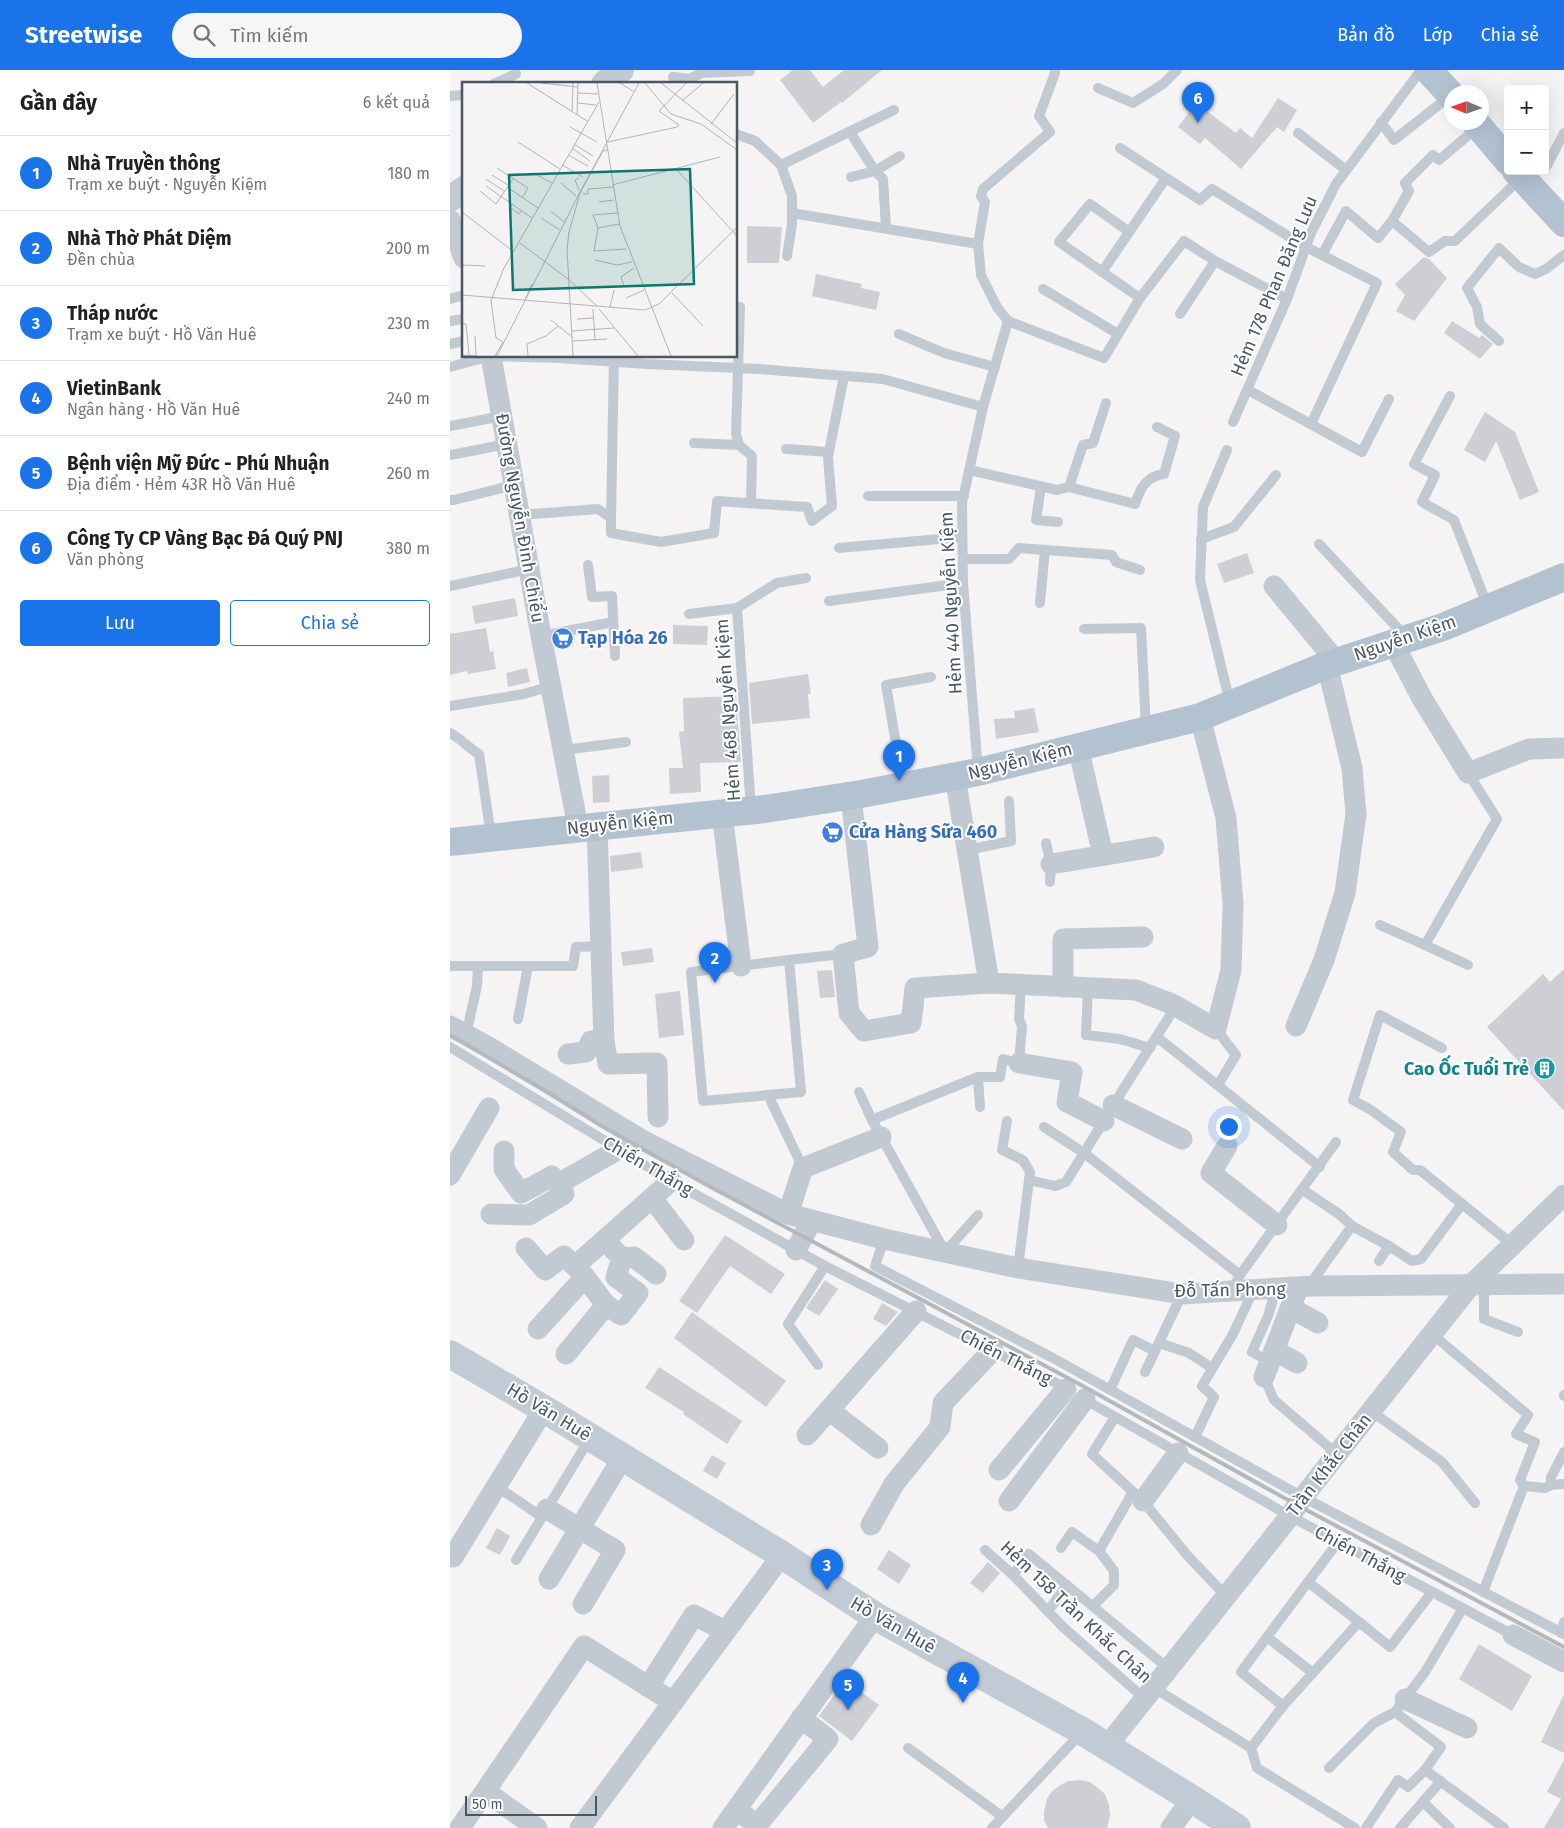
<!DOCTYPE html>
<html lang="vi">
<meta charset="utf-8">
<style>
:root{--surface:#fff;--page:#f6f6f6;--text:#202124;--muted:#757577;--line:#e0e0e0;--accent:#1a73e8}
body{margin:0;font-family:"Fira Sans",sans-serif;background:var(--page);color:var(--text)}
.controls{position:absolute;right:15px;top:15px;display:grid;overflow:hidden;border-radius:5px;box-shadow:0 5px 20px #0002}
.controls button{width:45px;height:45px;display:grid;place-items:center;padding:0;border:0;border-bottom:1px solid var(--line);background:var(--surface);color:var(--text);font:25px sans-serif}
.compass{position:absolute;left:994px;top:15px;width:45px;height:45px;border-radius:50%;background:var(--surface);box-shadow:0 5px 20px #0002;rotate:272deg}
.scale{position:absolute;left:15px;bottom:12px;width:132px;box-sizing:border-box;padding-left:5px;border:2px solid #4a5661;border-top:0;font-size:14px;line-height:18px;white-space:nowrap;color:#4a5661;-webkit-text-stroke:4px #fff;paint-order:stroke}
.you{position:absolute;left:778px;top:1056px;width:18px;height:18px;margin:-12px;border:4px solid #fff;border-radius:50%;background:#1a73e8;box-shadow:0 0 0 8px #1a73e833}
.badge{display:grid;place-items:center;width:32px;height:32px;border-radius:50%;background:var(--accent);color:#fff;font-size:16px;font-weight:700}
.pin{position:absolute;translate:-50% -41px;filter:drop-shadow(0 1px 2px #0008)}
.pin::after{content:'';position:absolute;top:26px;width:18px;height:15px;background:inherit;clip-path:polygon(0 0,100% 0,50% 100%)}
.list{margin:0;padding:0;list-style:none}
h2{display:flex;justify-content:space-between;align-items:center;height:65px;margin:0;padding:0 20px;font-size:21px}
h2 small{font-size:16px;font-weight:400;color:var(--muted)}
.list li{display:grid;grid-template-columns:32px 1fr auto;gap:15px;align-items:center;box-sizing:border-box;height:75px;padding:0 20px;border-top:1px solid var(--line)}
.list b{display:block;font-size:19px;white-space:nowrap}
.list p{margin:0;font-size:16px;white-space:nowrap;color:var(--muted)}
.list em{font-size:16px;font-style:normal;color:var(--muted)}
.actions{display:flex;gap:10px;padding:15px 20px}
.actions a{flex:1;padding:11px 0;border:1px solid var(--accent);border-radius:5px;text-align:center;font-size:18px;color:var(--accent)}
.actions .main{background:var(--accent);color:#fff}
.icon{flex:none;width:28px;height:28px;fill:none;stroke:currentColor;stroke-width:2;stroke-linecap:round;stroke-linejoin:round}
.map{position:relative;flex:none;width:1114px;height:1758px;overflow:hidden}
header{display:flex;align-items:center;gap:30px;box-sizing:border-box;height:70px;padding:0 25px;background:var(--accent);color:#fff}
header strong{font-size:24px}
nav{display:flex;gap:28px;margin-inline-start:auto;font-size:18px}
.search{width:350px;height:45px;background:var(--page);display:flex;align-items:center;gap:12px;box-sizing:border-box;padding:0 18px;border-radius:28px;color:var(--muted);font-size:19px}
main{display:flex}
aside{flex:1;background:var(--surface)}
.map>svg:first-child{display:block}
.building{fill:#cdcfd5}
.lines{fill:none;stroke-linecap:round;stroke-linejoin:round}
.service{stroke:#c1cad2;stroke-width:10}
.minor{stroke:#c1cad2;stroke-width:21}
.tertiary{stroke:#c1cad2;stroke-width:26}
.secondary{stroke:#c1cbd6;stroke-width:28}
.primary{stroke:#b3c2d1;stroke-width:28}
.rail{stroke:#b5b8bd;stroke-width:4}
.labels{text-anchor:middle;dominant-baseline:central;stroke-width:4;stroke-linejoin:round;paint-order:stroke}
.street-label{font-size:18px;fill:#4a5661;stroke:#fff}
.shop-label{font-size:18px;font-weight:bold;fill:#366cbe;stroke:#fff;text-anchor:start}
.culture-label{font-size:18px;font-weight:bold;fill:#0d838f;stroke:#fff;text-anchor:end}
.inset-road{fill:none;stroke:#b1b4b9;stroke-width:1}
.view{fill:#0f766e;fill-opacity:0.15;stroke:#0f766e;stroke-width:2.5}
.inset-edge{fill:none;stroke:#4a5661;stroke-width:2.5}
</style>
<header>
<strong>Streetwise</strong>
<div class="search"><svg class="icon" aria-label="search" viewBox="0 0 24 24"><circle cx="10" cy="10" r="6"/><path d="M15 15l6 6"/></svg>Tìm kiếm</div>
<nav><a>Bản đồ</a><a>Lớp</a><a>Chia sẻ</a></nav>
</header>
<main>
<aside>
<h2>Gần đây<small>6 kết quả</small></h2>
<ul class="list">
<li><span class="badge">1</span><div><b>Nhà Truyền thông</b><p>Trạm xe buýt · Nguyễn Kiệm</p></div><em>180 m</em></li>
<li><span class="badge">2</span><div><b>Nhà Thờ Phát Diệm</b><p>Đền chùa</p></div><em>200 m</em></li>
<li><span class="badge">3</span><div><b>Tháp nước</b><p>Trạm xe buýt · Hồ Văn Huê</p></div><em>230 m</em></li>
<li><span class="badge">4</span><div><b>VietinBank</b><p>Ngân hàng · Hồ Văn Huê</p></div><em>240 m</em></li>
<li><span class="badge">5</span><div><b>Bệnh viện Mỹ Đức - Phú Nhuận</b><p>Địa điểm · Hẻm 43R Hồ Văn Huê</p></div><em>260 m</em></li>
<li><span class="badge">6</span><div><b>Công Ty CP Vàng Bạc Đá Quý PNJ</b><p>Văn phòng</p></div><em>380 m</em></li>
</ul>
<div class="actions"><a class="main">Lưu</a><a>Chia sẻ</a></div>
</aside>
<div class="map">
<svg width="1114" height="1758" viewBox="0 0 1114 1758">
<rect width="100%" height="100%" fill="#f5f3f3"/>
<g class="building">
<path d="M343,0H360L373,17L394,0H432L392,33L391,32L363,53L330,10Z"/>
<path d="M828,28L847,40L834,62L827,57L791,99L755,68L750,74L728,57L746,33L786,63L790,58L802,68Z"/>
<path d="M297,156L332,157L329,193H297Z"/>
<path d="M974,187L979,189L997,208L964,251L946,241L955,225L945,214Z"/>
<path d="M366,204L412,214L411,218L430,222L426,240L362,226Z"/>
<path d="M1002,251L1029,268L1032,265L1043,274L1030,289L994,263Z"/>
<path d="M1035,342L1065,362L1089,422L1070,430L1046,371L1035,392L1014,380Z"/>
<path d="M797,483L804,503L774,513L767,494Z"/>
<path d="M65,528L68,546L25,554L22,536Z"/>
<path d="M223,555L258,556L257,575L223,574Z"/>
<path d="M36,558L40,582L43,581L46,599L18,604L17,601L0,605V564Z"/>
<path d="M77,598L80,612L58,617L56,603Z"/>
<path d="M358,604L361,624H358L360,648L302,654L299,613Z"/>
<path d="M286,626L291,692L250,693L251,722L220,724L219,698H233L229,662L234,661L233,628Z"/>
<path d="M584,638L589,662L546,669L544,649L565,648L564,641Z"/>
<path d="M159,705L160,732L143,733L142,706Z"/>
<path d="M191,782L193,798L161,802L160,786Z"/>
<path d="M202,878L204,892L173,896L171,882Z"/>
<path d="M1114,899V1041L1037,957L1093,904L1100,912Z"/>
<path d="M382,900L385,927L370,928L367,901Z"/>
<path d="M230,921L234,965L209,968L205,924Z"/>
<path d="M275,1165L335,1204L321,1224L280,1196L247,1243L229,1231Z"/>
<path d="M375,1210L388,1219L369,1246L356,1238Z"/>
<path d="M432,1233L448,1242L436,1256L423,1249Z"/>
<path d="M242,1242L336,1311L316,1337L224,1268Z"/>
<path d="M209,1297L292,1351L277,1374L233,1344L234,1342L195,1318Z"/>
<path d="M262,1385L276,1393L267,1409L253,1401Z"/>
<path d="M47,1458L60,1466L50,1485L36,1478Z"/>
<path d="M439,1480L461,1495L449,1514L427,1499Z"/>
<path d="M538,1492L550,1503L533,1523L520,1513Z"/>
<path d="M1029,1574L1082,1606L1062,1641L1009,1609Z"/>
<path d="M395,1610L429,1635L402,1671L369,1646Z"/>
<path d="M1114,1624V1683L1091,1672Z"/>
<path d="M1114,1690V1758H1094L1111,1729L1097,1722Z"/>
<path d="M631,1710L640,1712L649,1719L655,1724L659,1735L660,1746L657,1758H598L594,1750V1741L597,1729L602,1721L612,1714L619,1711Z"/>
</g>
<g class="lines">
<g class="service">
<path d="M223,7L240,9L251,3L300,1"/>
<path d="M43,14L66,4"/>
<path d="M648,18L683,33L713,14L727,0"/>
<path d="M0,26L14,25"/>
<path d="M931,52L944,70L1000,26"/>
<path d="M400,62L425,101L433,109L436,158"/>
<path d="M848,63L896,100"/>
<path d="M286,64L305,71L331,95L342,126V154L337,186"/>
<path d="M670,78L750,130L762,119L856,177L927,213L861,354"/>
<path d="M331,95L444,40"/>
<path d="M1095,99L1114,63"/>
<path d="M401,107L425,101L450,86"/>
<path d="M342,143L528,174L531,205L547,237L558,251L533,337L512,433L513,513L528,701"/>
<path d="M942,151L979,182L995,171H1005L1071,108"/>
<path d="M678,161L640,134L609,172L690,228"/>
<path d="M528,174L535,132L531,126L533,119L600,62L589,46L605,3V0"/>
<path d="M872,185L896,141L928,168L942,151L959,121L955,113L983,85L989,90L1028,57"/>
<path d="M652,202L716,108"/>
<path d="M593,219L668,264"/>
<path d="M0,229L14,225"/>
<path d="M286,237H290L286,364L289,375L302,386L301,432"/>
<path d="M730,244L765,191"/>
<path d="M0,251L14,249"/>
<path d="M558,251L654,288L690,228L734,171L765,191L837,229"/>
<path d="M449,264L494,283L545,297"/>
<path d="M1049,271L1030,254L1027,237L1017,218L1049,178L1069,197L1085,204L1096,199L1114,185"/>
<path d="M0,274L14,271"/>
<path d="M0,297L41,286L108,288L197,294L309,299L433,309L533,337"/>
<path d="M798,320L912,382L939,329"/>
<path d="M1000,326L964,394L985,405L972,432L1004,450L1038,537"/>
<path d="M783,352L837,229L861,163L886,114L971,0"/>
<path d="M0,356L52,346"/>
<path d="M244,373L289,375"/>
<path d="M336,379L379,382"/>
<path d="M777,380L753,437L750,510L780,633"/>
<path d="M0,385L57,374"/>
<path d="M519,400L607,420L619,417L685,434C690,419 696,406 714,404L725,366L707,357"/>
<path d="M591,417L586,450L608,452"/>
<path d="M619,417L633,375L643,373L656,333"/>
<path d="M418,426H514"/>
<path d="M0,430H4L64,415"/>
<path d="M70,445L148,439L161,448V463L211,472L264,463L267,431L357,437L362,451L382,436L378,387L394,306"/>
<path d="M161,448L164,286"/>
<path d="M751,469L784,457L826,405"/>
<path d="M869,474L956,567"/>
<path d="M389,478L512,467"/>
<path d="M513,489H559L569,478L662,485L666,492L690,500"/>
<path d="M138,495L142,527L162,526L165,586"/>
<path d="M0,516L79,499"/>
<path d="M379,531L513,513"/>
<path d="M590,533L595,480"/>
<path d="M287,538L301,739"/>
<path d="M239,544L287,538L327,513L356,508"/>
<path d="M634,559L691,558L696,659"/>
<path d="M91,566L163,552"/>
<path d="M0,636L74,624L101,616"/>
<path d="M0,663C12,669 18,678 29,684L41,766"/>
<path d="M114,680L176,672"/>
<path d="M453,715L436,615L481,607"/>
<path d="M596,773L601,794L600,812"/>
<path d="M517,780L561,771L559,731"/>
<path d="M930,855L975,875L1047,749L1018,703"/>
<path d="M975,875L1018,895"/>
<path d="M339,890L351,1022L253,1031L241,902Z"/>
<path d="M339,890L393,884"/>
<path d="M0,896H123L126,877L151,876"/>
<path d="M638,917L636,965L670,969L700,978"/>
<path d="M68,949L78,896"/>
<path d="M766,959L786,985L768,1015"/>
<path d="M16,965L27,916L28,896"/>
<path d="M707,967L870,1097"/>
<path d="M0,977L221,1111L375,1196L618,1319"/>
<path d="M992,978L930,945L903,1030L921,1040L951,1062L943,1082L963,1100H970L1063,1175"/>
<path d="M528,1007L530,1037"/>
<path d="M409,1022L422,1050L495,1182L528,1145"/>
<path d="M318,1025L353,1098"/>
<path d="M662,1037L726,936"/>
<path d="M422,1050L528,1007H550L553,989L569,993L572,956L569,949L571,915"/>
<path d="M557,1051L552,1080L573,1090L580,1102L568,1198"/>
<path d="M594,1057L634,1083L790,1205L787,1210V1221"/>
<path d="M579,1110L605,1116L616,1112L655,1049"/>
<path d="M853,1120L889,1144L902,1156L863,1210V1216"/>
<path d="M902,1156L939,1176"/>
<path d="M434,1169L425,1196L603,1288L853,1427L1114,1564"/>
<path d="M929,1191L939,1176L962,1191L971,1189L1012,1134"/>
<path d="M790,1205L886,1072"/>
<path d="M1034,1216V1249L1068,1262"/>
<path d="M982,1264L1078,1345L1066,1364L1085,1372L1070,1410L1074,1416"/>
<path d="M709,1273L739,1283L762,1298"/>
<path d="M820,1292L802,1282L818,1246L826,1219"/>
<path d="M368,1295L338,1254L375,1196"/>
<path d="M695,1302L732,1224"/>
<path d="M814,1307L824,1330L887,1384"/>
<path d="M660,1320L683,1270L705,1281"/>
<path d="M1114,1326V1325"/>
<path d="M632,1328L840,1446L1063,1565"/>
<path d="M921,1341L992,1392L1025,1433"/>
<path d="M665,1347L642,1384L693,1431L737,1485L776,1526"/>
<path d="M745,1367L764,1327L752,1316L783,1264L804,1219"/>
<path d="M1101,1415V1407L1114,1382"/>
<path d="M46,1416L92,1447"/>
<path d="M611,1478L622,1462L649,1481L683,1422"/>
<path d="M535,1480L563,1505L613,1557L695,1629"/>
<path d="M66,1490L140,1368"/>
<path d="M563,1505L579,1484L719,1599"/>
<path d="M858,1512L817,1567L863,1603"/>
<path d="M1033,1522L1074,1416L1095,1418L1101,1415L1114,1414"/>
<path d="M643,1536L664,1515V1501L649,1481"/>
<path d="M598,1541L617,1515"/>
<path d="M909,1552L940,1577L982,1522"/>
<path d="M1111,1563L1114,1552"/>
<path d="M817,1567L791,1602L833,1636"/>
<path d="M704,1618L801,1678L807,1698L905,1758"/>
<path d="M458,1678L553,1747"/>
<path d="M801,1678L833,1636L909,1552L858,1512L888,1472"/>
<path d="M879,1698L924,1653L945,1642L975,1602L1013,1538"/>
<path d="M975,1700L1054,1758"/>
<path d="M973,1732L1000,1758"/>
<path d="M542,1758L632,1662"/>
<path d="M916,1758L948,1710L958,1717L975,1700L991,1677L945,1642"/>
<path d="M950,1758L991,1711"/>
</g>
<g class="minor">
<path d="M0,150L14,188"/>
<path d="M41,286L91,566L128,757"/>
<path d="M824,516L886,591"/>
<path d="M943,573L973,630L1018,703L1079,679L1112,678"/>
<path d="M628,677L653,785"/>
<path d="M505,706L539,913"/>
<path d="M401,726L418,877L393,884L399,943L414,961L461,953L465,918L539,913L686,920L722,934L766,959L781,900L783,834L776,748L750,647"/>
<path d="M272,743L291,896"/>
<path d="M147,756L154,971L158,994L207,993L208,1047"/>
<path d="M601,794L704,777"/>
<path d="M613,917V869L693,867"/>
<path d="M0,956L42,979L192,1070L338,1144L434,1169L568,1198L732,1224L863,1216L1114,1214"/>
<path d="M846,956L874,890L895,823L906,744L902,698L877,595"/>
<path d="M118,984L136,982L141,971H154"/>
<path d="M569,993L622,1002L617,1032L654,1051"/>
<path d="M663,1035L732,1069"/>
<path d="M777,1076L761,1103L827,1155"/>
<path d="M54,1081V1099L71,1123L102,1106L108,1114L169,1079"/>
<path d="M0,1105L39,1038"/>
<path d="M202,1128L234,1170"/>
<path d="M41,1144L79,1145L114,1124L108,1114"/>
<path d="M338,1144L353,1098L431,1067"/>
<path d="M76,1178L95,1200L114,1186L125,1196"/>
<path d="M163,1179L172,1188L184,1187L206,1204"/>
<path d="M346,1180L362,1150"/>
<path d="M156,1235L171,1245L188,1223L166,1207L172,1188"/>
<path d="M841,1238L868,1253"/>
<path d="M88,1259L135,1207L125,1196L221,1111"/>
<path d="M824,1280L847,1293"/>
<path d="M116,1284L156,1235L135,1207"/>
<path d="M814,1307L848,1218"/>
<path d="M379,1340L428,1378"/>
<path d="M357,1365L466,1241"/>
<path d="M549,1400L616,1319"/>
<path d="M559,1431L635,1329"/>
<path d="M693,1431L728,1383"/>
<path d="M97,1439L165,1480L133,1534"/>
<path d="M421,1455L444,1414L490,1357L493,1333L543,1280"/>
<path d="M3,1487L94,1339"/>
<path d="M99,1509L173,1387"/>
<path d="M1063,1565L1114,1592"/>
<path d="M198,1617L244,1545L275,1561"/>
<path d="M955,1629L1017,1658"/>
<path d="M657,1676L840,1446L853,1427L1020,1216L1114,1125"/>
<path d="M36,1722L87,1758"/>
<path d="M286,1741L308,1754L378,1669L351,1648"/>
<path d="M10,1758L134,1576L223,1632"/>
<path d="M130,1758L332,1485"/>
<path d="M273,1758L425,1546"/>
<path d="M721,1758L742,1729"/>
</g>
<g class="tertiary">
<path d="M154,14L171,0"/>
<path d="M0,129L14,119"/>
</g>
<path class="secondary" d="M0,1284L94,1339L332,1485L425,1546L632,1661L742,1729L787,1758"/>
<g class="primary">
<path d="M978,0L1002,26"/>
<path d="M1025,52L1058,91"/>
<path d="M1066,101L1114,153"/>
<path d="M0,772L315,739L411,724L528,702L750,647L877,595L993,557L1114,507"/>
</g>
<path class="rail" d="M0,965L101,1024L150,1055L257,1115L631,1315L847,1435L1114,1577"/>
</g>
<defs>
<symbol id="supermarket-disc" viewBox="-11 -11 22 22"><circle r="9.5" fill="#3f7fe0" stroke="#fff"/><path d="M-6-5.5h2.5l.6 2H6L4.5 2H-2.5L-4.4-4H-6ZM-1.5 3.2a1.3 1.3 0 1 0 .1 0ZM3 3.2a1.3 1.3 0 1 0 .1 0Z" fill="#fff"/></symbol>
<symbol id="building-disc" viewBox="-11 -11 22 22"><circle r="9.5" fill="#0f9aa8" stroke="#fff"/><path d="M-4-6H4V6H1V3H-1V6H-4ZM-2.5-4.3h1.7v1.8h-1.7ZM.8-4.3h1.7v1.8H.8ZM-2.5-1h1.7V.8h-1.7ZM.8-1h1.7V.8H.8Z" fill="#fff"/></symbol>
</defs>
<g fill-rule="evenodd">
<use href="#supermarket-disc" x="100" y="556" width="25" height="25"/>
<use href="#supermarket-disc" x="370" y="750" width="25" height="25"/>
<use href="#building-disc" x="1082" y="986" width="25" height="25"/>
</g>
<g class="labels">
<g class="street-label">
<text transform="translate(824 216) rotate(-67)">Hẻm 178 Phan Đăng Lưu</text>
<text transform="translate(70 448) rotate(80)">Đường Nguyễn Đình Chiểu</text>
<text transform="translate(501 533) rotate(-93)">Hẻm 440 Nguyễn Kiệm</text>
<text transform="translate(955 568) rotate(-19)">Nguyễn Kiệm</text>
<text transform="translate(278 640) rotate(-94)">Hẻm 468 Nguyễn Kiệm</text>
<text transform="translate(570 691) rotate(-14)">Nguyễn Kiệm</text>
<text transform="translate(170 753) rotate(-6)">Nguyễn Kiệm</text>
<text transform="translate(198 1096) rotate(30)">Chiến Thắng</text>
<text transform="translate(780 1220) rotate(-1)">Đỗ Tấn Phong</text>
<text transform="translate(556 1287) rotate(27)">Chiến Thắng</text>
<text transform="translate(99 1342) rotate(31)">Hồ Văn Huê</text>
<text transform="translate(879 1395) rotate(-52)">Trần Khắc Chân</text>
<text transform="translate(910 1484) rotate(28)">Chiến Thắng</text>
<text transform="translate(626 1542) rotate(43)">Hẻm 158 Trần Khắc Chân</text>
<text transform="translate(443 1555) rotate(30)">Hồ Văn Huê</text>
</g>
<g class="shop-label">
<text x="128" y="568">Tạp Hóa 26</text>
<text x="399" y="762">Cửa Hàng Sữa 460</text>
</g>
<g class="culture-label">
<text x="1079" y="999">Cao Ốc Tuổi Trẻ</text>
</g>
</g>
<g transform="translate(12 12)">
<rect width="275" height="275" fill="#f5f3f3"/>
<path class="inset-road" d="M65,1L125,39M79,1L116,5M135,1L158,144L209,274M158,1L171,9M183,1L209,32L239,42L275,68M199,1L275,61M116,11L136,12M220,19L241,1M116,21L134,23M110,30L111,1M115,33L116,1M249,42L272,12M108,45L135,60M56,60L98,87M146,60L215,45L217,43L197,29L224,1M112,62L131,74M110,66L128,79M106,73L126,84M100,83L121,95M35,86L66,106L60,116M214,87L275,154M30,93L46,103M75,93L90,101M117,96L113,98L117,108M24,97L42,109M99,101L114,114M150,103L258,75M24,104L70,136M45,105L76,126M18,109L34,122L51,97M121,112H126V107L151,105M137,120L152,118M50,123L48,125L57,132L59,129M89,129L102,140M0,130L52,170M155,131L131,133L136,146L132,169L164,167M79,136L98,148M136,146L157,142M58,161L106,197L135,224M133,178L155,183L170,180M0,183L24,184M162,204L159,195L172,186M210,211L241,244M0,213L183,228L197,222L275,145M164,216L182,208M29,218L34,256L41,260L33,274M29,218L42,186L137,20M63,218L70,202M148,225L152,208M131,227L133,258M137,227L176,274M115,237L131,236M89,238L110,255M0,242H4L7,273M109,249L152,246M13,254L14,274M110,259L145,257M0,273L15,274M35,274L117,112L177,1M66,274L65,262L84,254L96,244M111,274L105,167L107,150L118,111L141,69L145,68"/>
<path class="view" d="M228,87L232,202L51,208L47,93Z"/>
<rect width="275" height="275" class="inset-edge"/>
</g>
</svg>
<div class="controls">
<button>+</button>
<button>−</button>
</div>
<svg class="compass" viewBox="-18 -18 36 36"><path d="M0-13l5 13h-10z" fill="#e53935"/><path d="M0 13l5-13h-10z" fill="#757577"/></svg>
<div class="scale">50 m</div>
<div class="you"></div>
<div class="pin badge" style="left:449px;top:711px">1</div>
<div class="pin badge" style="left:265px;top:913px">2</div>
<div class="pin badge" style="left:377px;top:1520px">3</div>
<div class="pin badge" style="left:513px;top:1633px">4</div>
<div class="pin badge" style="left:398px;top:1640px">5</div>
<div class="pin badge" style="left:748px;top:53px">6</div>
</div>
</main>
